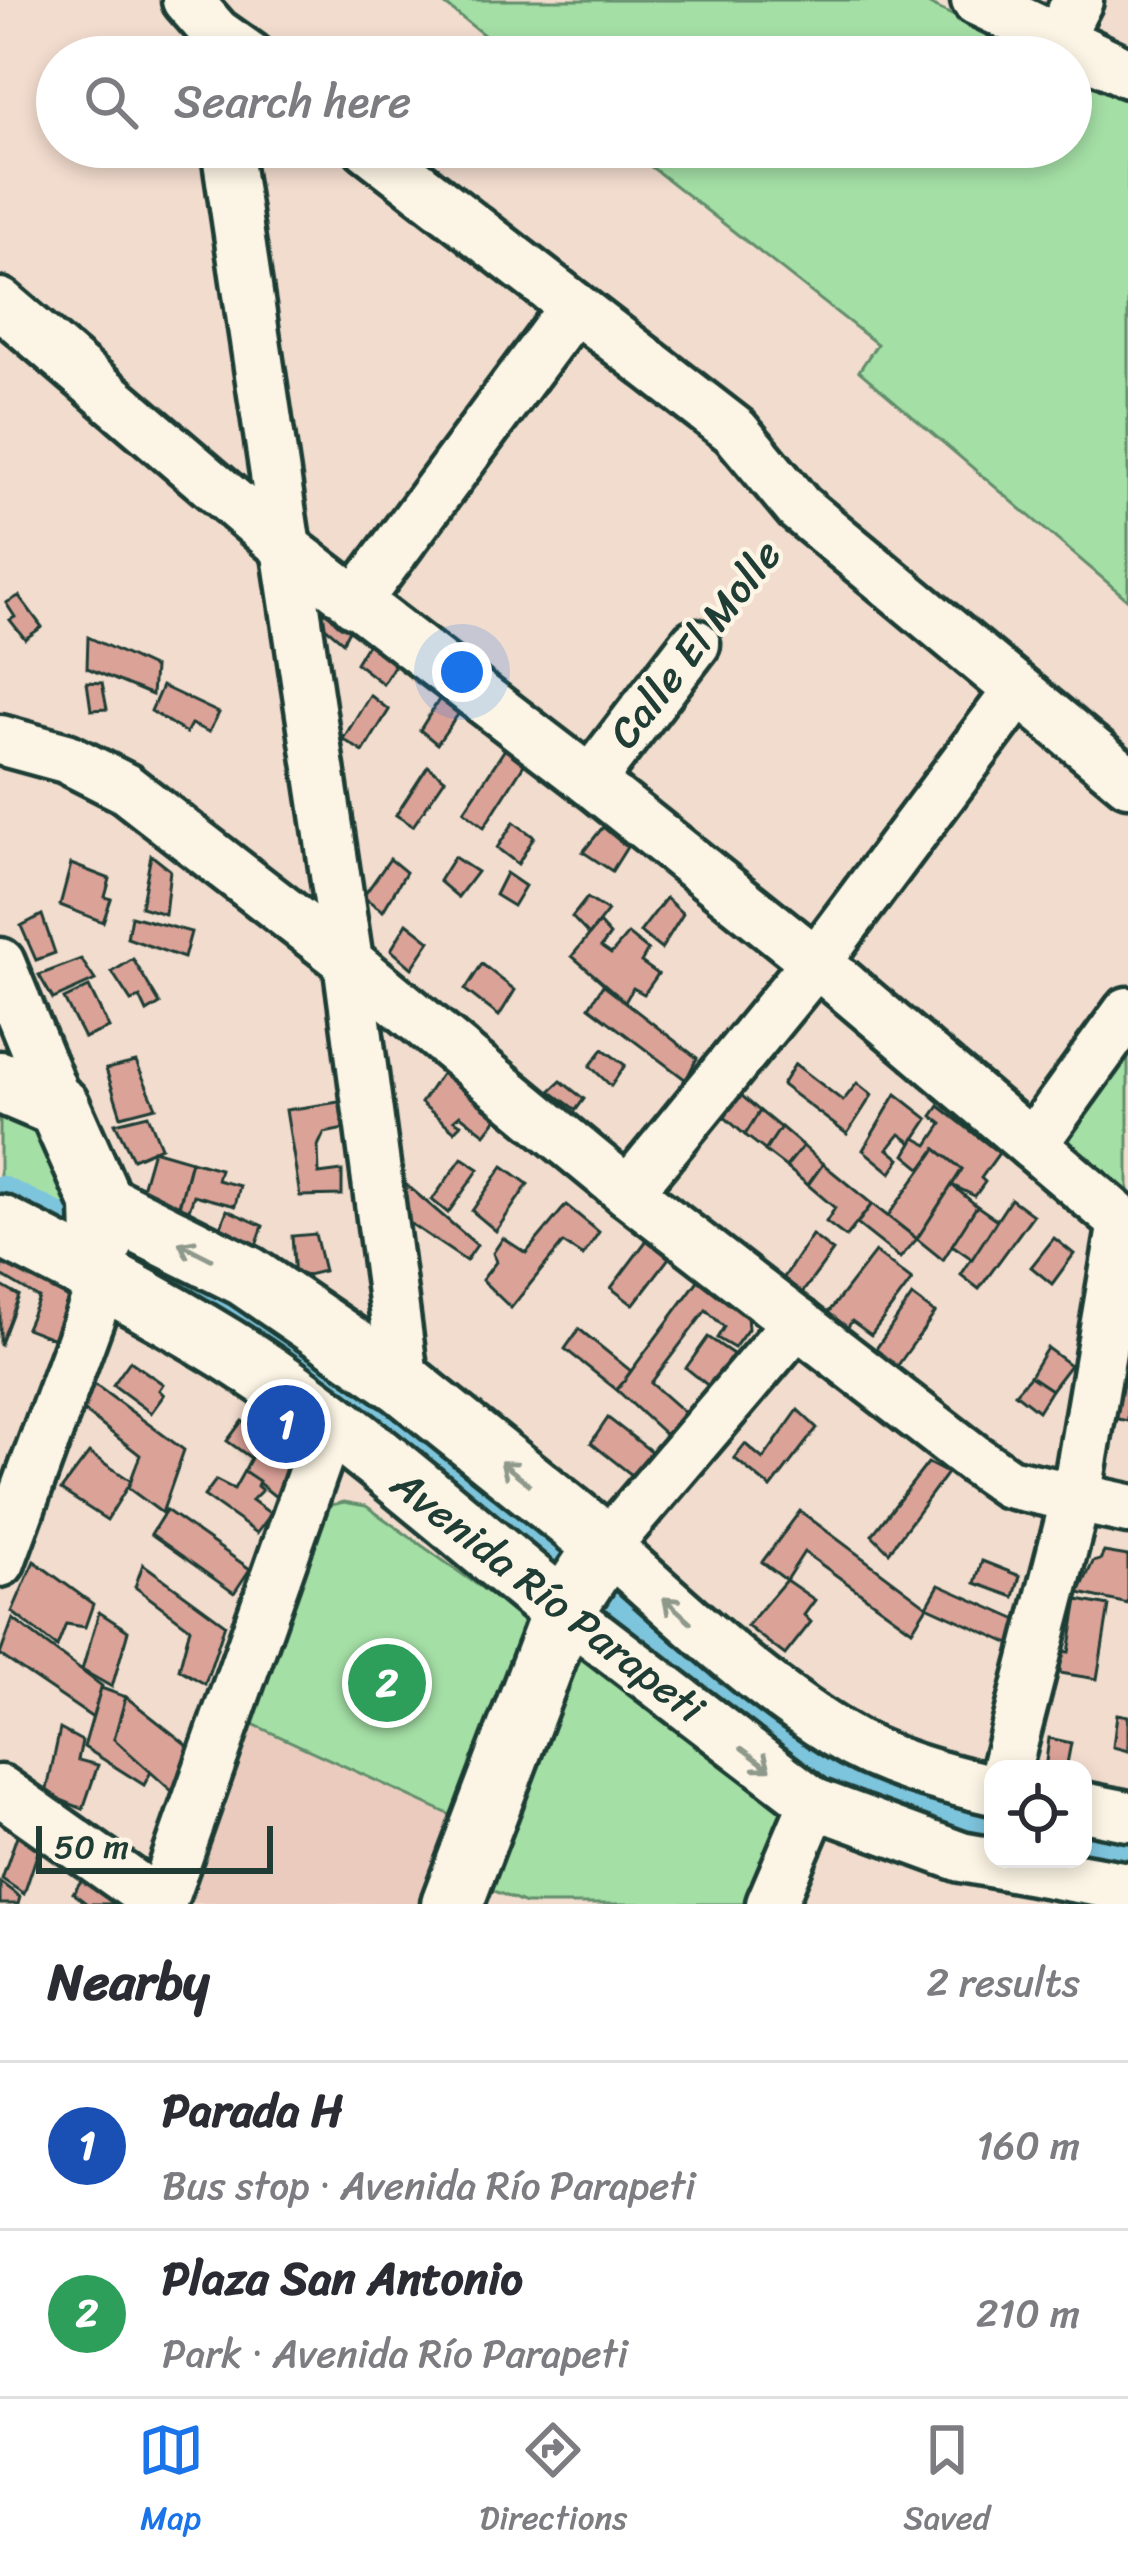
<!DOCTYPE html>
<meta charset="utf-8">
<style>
:root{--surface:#fff;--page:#f2f2f3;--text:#2b2b33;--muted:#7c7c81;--line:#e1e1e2;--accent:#1a73e8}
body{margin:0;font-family:Sriracha,sans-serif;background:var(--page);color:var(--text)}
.controls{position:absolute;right:36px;bottom:36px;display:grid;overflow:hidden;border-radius:24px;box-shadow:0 6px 18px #0003}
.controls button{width:108px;height:108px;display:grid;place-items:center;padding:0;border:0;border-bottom:3px solid var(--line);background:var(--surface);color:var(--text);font:60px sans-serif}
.scale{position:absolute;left:36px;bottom:30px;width:237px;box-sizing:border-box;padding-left:12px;border:6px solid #1f3d34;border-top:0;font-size:33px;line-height:42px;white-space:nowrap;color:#1f3d34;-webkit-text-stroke:9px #fcf5e5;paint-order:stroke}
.you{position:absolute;left:462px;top:672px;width:42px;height:42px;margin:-30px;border:9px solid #fff;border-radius:50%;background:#1a73e8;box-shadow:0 0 0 18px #1a73e833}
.badge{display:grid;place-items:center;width:78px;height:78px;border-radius:50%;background:var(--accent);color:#fff;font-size:39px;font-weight:700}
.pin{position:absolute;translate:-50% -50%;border:6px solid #fff;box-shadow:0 3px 12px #0006}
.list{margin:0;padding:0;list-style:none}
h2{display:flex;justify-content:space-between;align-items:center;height:156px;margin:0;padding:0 48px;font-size:51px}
h2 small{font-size:39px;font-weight:400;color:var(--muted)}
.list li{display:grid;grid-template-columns:78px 1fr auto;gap:36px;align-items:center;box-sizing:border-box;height:168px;padding:0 48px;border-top:3px solid var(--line)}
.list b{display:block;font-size:45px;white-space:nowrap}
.list p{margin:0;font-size:39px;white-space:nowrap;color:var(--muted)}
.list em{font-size:39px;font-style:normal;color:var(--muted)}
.icon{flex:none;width:66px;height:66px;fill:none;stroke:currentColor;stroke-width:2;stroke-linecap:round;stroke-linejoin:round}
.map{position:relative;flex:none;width:1128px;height:1904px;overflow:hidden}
.search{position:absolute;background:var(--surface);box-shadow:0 6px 18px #0003;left:36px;right:36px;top:36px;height:132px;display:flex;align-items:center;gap:30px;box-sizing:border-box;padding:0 42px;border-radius:66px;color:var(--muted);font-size:45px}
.sheet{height:492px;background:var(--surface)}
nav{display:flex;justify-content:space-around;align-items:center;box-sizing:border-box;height:168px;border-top:3px solid var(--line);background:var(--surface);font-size:33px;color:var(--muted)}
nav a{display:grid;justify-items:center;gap:6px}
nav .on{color:var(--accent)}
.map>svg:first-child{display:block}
.built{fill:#ebcbbe}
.green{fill:#a4dfa5;stroke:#628e6c;stroke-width:3}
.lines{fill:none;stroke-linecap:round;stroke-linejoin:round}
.canal{stroke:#7dc4dd;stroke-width:33}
.building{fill:#dba298;stroke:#1f3d34;stroke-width:3}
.minor-casing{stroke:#1f3d34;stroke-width:57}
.major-casing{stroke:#1f3d34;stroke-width:69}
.path{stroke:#1f3d34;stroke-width:6;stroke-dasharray:3 9;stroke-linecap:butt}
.minor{stroke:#fcf5e5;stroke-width:48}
.major{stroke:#fcf5e5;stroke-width:60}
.oneway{stroke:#8e998c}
.labels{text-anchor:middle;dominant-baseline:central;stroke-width:9;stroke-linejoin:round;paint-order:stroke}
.street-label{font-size:42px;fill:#1f3d34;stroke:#fcf5e5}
</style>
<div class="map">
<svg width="1128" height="1904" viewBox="0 0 1128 1904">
<rect width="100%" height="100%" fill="#f2dcce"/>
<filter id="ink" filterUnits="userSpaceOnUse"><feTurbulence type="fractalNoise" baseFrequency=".00833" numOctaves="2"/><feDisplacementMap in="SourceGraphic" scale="24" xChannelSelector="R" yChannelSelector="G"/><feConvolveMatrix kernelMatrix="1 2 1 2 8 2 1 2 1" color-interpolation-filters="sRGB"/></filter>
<g filter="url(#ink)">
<path class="built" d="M253,1724L464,1821L434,1904L191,1903Z"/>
<g class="green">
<path d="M439,0H921L1038,57H512Z"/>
<path d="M1071,73L1128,100V600L859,371L877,344L626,147H1071Z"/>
<path d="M1128,1053V1192L1064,1140Z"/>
<path d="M0,1100L33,1114L88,1249L0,1206Z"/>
<path d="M344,1502L366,1506L534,1625L464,1821L244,1720L323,1507Z"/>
<path d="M581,1657L781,1806L787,1828L756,1904H525L485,1887L557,1668Z"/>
</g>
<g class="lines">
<g class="canal">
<path d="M0,1192L86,1233"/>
<path d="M150,1264L230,1305L278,1335L556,1564"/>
<path d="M598,1593L801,1760L887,1803L993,1834"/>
<path d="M1083,1851L1128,1859"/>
</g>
</g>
<g class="building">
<path d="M19,596L42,627L25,639L10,620L15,617L6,603Z"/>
<path d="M329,603L353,622L343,642L318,621Z"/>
<path d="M88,637L154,668L152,695L87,668Z"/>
<path d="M371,638L403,651L383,684L356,663Z"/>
<path d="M87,682L102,683L107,709L91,710Z"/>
<path d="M162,686L219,713L209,732L191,724L186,733L151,711Z"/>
<path d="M370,695L389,710L363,752L343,739Z"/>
<path d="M440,698L459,713L437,744L420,730Z"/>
<path d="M507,746L527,760L484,827L464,811Z"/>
<path d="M428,766L445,779L413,826L396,815Z"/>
<path d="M514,822L534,837L518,864L497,848Z"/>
<path d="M603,827L627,847L612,871L583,852Z"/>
<path d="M151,855L170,870L165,914L141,907Z"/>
<path d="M454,857L477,872L458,897L439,881Z"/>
<path d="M390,859L406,872L383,911L363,897Z"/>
<path d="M71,864L110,879L105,897L111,899L103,922L60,905Z"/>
<path d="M506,873L525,886L513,906L495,895Z"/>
<path d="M587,898L608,911L589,935L572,917Z"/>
<path d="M666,898L683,914L661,949L640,932Z"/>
<path d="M42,915L55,953L36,960L21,926Z"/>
<path d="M131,916L191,932L184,958L127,938Z"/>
<path d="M407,923L430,941L412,968L391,950Z"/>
<path d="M599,923L610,935L601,947L611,954L628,934L648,950L641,962L658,974L644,994L633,988L625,1002L572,956Z"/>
<path d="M81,959L95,980L53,999L39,975Z"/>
<path d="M133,959L160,1004L147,1012L140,997L131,1001L112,972Z"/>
<path d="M482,964L515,990L499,1016L465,990Z"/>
<path d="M603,985L697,1058L686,1080L589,1007Z"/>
<path d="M89,987L109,1028L84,1038L64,999Z"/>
<path d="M603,1049L625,1065L611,1086L590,1066Z"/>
<path d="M452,1058L505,1108L485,1134L460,1115L454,1120L461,1124L454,1131L421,1103Z"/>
<path d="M136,1062L156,1107L121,1116L106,1069Z"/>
<path d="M795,1064L843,1101L857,1083L872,1095L847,1134L782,1085Z"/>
<path d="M561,1081L584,1099L576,1110L550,1091Z"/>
<path d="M736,1091L760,1111L745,1135L721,1114Z"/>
<path d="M896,1094L928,1119L912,1143L900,1134L888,1149L900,1159L891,1173L863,1150Z"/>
<path d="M352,1100L354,1127L324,1133L318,1146L319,1174L342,1171V1195L300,1196L286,1110Z"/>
<path d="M939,1106L999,1153L981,1178L985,1182L975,1196L952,1185L962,1169L936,1149L922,1169L905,1155L915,1138L928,1145L942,1124L932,1116Z"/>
<path d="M760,1111L782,1129L766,1151L745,1135Z"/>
<path d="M148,1115L161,1147L133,1159L115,1123Z"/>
<path d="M781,1127L803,1146L786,1167L765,1151Z"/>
<path d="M803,1146L823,1164L808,1185L786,1167Z"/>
<path d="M936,1149L962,1169L917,1239L888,1216Z"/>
<path d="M153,1150L191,1161L177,1213L138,1202Z"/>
<path d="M462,1158L479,1169L448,1213L432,1200Z"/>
<path d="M191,1161L220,1169L217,1180L240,1186L235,1206L194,1195L189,1210L179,1207Z"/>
<path d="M823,1164L872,1204L846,1237L826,1222L835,1208L808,1185Z"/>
<path d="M503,1166L528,1184L496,1231L472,1211Z"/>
<path d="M402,1181L477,1245L466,1261L408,1222Z"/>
<path d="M952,1185L977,1206L943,1260L917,1239Z"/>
<path d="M1011,1199L1033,1215L979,1289L961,1275Z"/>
<path d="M872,1204L917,1239L900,1258L857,1224Z"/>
<path d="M566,1205L599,1232L583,1256L563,1243L511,1308L482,1280L496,1262L493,1253L503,1238L526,1253Z"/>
<path d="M977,1206L997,1220L972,1259L952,1245Z"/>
<path d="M227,1210L263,1226L253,1254L217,1237Z"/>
<path d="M315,1234L324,1271L295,1278L292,1236Z"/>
<path d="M812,1235L833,1251L800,1296L781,1282Z"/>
<path d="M1054,1238L1074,1254L1052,1284L1031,1267Z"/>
<path d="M647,1240L669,1258L633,1305L611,1288Z"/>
<path d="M5,1251L64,1278L72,1300L57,1340L26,1328L39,1298L0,1275Z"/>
<path d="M875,1252L912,1280L871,1335L852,1321L843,1334L824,1318Z"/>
<path d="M702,1275L747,1316L748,1329L734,1348L717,1338L724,1327L706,1310L651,1383L686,1414L667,1436L617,1390Z"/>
<path d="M0,1285L19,1296L0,1346Z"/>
<path d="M912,1296L935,1313L896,1368L874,1352Z"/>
<path d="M579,1329L631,1371L617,1390L565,1349Z"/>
<path d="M708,1337L733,1354L711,1388L686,1368Z"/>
<path d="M1047,1348L1070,1365L1051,1390L1030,1376Z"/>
<path d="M130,1361L163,1384L159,1390L164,1395L151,1413L113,1385Z"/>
<path d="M1116,1371L1128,1374V1421L1108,1417Z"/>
<path d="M1030,1376L1051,1390L1038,1411L1015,1393Z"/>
<path d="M90,1381L184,1450L162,1513L128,1488L140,1455L76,1405Z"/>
<path d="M798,1410L817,1428L771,1488L734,1458L745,1444L763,1459Z"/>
<path d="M608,1418L661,1459L642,1483L591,1443Z"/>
<path d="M242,1421L291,1453L295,1467L282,1502L244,1471L251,1458L227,1441Z"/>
<path d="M89,1453L131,1481L107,1520L61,1490Z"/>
<path d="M928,1463L947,1473L889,1552L872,1535Z"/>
<path d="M244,1471L259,1481L257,1486L262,1490L252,1500L271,1514L257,1533L204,1496L216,1480L234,1489Z"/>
<path d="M166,1510L250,1569L234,1593L151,1534Z"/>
<path d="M800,1511L927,1606L912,1630L804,1552L786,1580L762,1562Z"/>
<path d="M1104,1552L1128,1556V1604L1079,1593L1093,1562L1100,1560Z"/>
<path d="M34,1561L93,1604L85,1627L66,1624L57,1647L12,1612Z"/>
<path d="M982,1561L1020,1576L1014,1597L975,1583Z"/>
<path d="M143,1564L225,1624L205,1684L179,1669L190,1628L135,1587Z"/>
<path d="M786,1580L815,1600L804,1615L811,1622L785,1655L747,1626Z"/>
<path d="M939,1585L1022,1622L1015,1646L927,1606Z"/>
<path d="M1078,1600L1109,1606L1097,1679L1060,1673L1061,1651L1069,1652Z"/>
<path d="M99,1612L128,1631L112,1687L82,1670Z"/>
<path d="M13,1619L102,1686L93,1718L0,1655Z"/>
<path d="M101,1688L126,1697L114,1739L152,1770L144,1785L84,1747Z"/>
<path d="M126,1697L201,1756L174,1793L114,1739Z"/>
<path d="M1117,1714L1128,1716V1751L1113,1747Z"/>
<path d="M60,1729L82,1741L78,1760L98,1765L83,1809L46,1794Z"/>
<path d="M1049,1738L1071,1743L1066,1769H1045Z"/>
<path d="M20,1827L41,1843L24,1894L2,1879Z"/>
<path d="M89,1869L136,1904H87L73,1893Z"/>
<path d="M0,1882L20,1897L18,1904H0Z"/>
</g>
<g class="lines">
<defs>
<g id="minor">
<path d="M187,0L216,33L250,57"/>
<path d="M976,0L1128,73"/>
<path d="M1058,39L1078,0"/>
<path d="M226,147L348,961L404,1384"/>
<path d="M368,147L735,431L799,508L1128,781"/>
<path d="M0,303L285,547L590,781L816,962L1123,1222L1076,1498L1006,1769"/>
<path d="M355,603L574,307"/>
<path d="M0,740L66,758L125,788L348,961L628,1192L975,1460L1008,1483L1128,1509"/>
<path d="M590,781L695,644"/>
<path d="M0,963L59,1107"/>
<path d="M1032,1145L1128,1012"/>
<path d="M628,1192L816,962L1018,691"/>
<path d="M797,1322L606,1546C680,1612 752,1681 836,1733C884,1763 939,1777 993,1790"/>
<path d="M0,1562L104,1278"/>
<path d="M563,1611L814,1803L961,1857L1128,1887"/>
<path d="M0,1790L161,1904"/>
<path d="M1083,1807L1128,1816"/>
<path d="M161,1904L330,1424"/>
<path d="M771,1904L814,1803"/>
</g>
<g id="major">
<path d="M0,1082L59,1107L102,1204L103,1242"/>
<path d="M102,1204L246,1276L404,1384L606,1546L563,1611L452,1904"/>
<path d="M0,1226C76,1264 152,1303 225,1348C342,1421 455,1524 563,1611"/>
</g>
</defs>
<use href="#minor" class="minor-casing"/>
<use href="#major" class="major-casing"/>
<path class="path" d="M717,615L775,540"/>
<use href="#minor" class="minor"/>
<use href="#major" class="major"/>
</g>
<defs><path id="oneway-shaft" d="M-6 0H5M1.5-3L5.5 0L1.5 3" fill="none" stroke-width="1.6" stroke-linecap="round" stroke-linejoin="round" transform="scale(3)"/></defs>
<g class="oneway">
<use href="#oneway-shaft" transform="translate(195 1251) rotate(-153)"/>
<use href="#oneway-shaft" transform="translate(515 1473) rotate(-141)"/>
<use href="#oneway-shaft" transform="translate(677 1610) rotate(-138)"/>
<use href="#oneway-shaft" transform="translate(756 1759) rotate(37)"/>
</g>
</g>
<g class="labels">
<g class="street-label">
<text transform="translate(695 644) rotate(-52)">Calle El Molle</text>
<text transform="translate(548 1596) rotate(38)">Avenida Río Parapeti</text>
</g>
</g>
</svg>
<div class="controls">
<button><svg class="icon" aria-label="locate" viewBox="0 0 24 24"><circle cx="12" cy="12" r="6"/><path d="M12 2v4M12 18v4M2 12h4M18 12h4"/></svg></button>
</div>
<div class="scale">50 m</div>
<div class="you"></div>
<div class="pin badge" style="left:286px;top:1424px;background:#1a4fb4">1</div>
<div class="pin badge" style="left:387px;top:1683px;background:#2e9e5b">2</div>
<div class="search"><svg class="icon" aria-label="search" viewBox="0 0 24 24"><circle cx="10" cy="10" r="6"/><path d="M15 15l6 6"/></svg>Search here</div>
</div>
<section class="sheet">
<h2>Nearby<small>2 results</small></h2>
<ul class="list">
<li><span class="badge" style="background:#1a4fb4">1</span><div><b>Parada H</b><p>Bus stop · Avenida Río Parapeti</p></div><em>160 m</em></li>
<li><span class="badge" style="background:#2e9e5b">2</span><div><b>Plaza San Antonio</b><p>Park · Avenida Río Parapeti</p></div><em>210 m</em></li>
</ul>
</section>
<nav>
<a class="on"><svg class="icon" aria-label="map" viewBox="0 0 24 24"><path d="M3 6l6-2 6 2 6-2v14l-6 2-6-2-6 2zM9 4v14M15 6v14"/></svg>Map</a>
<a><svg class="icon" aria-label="directions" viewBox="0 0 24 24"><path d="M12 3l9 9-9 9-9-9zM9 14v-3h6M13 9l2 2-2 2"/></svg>Directions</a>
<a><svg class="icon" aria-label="saved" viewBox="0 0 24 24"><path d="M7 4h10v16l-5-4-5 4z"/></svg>Saved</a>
</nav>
